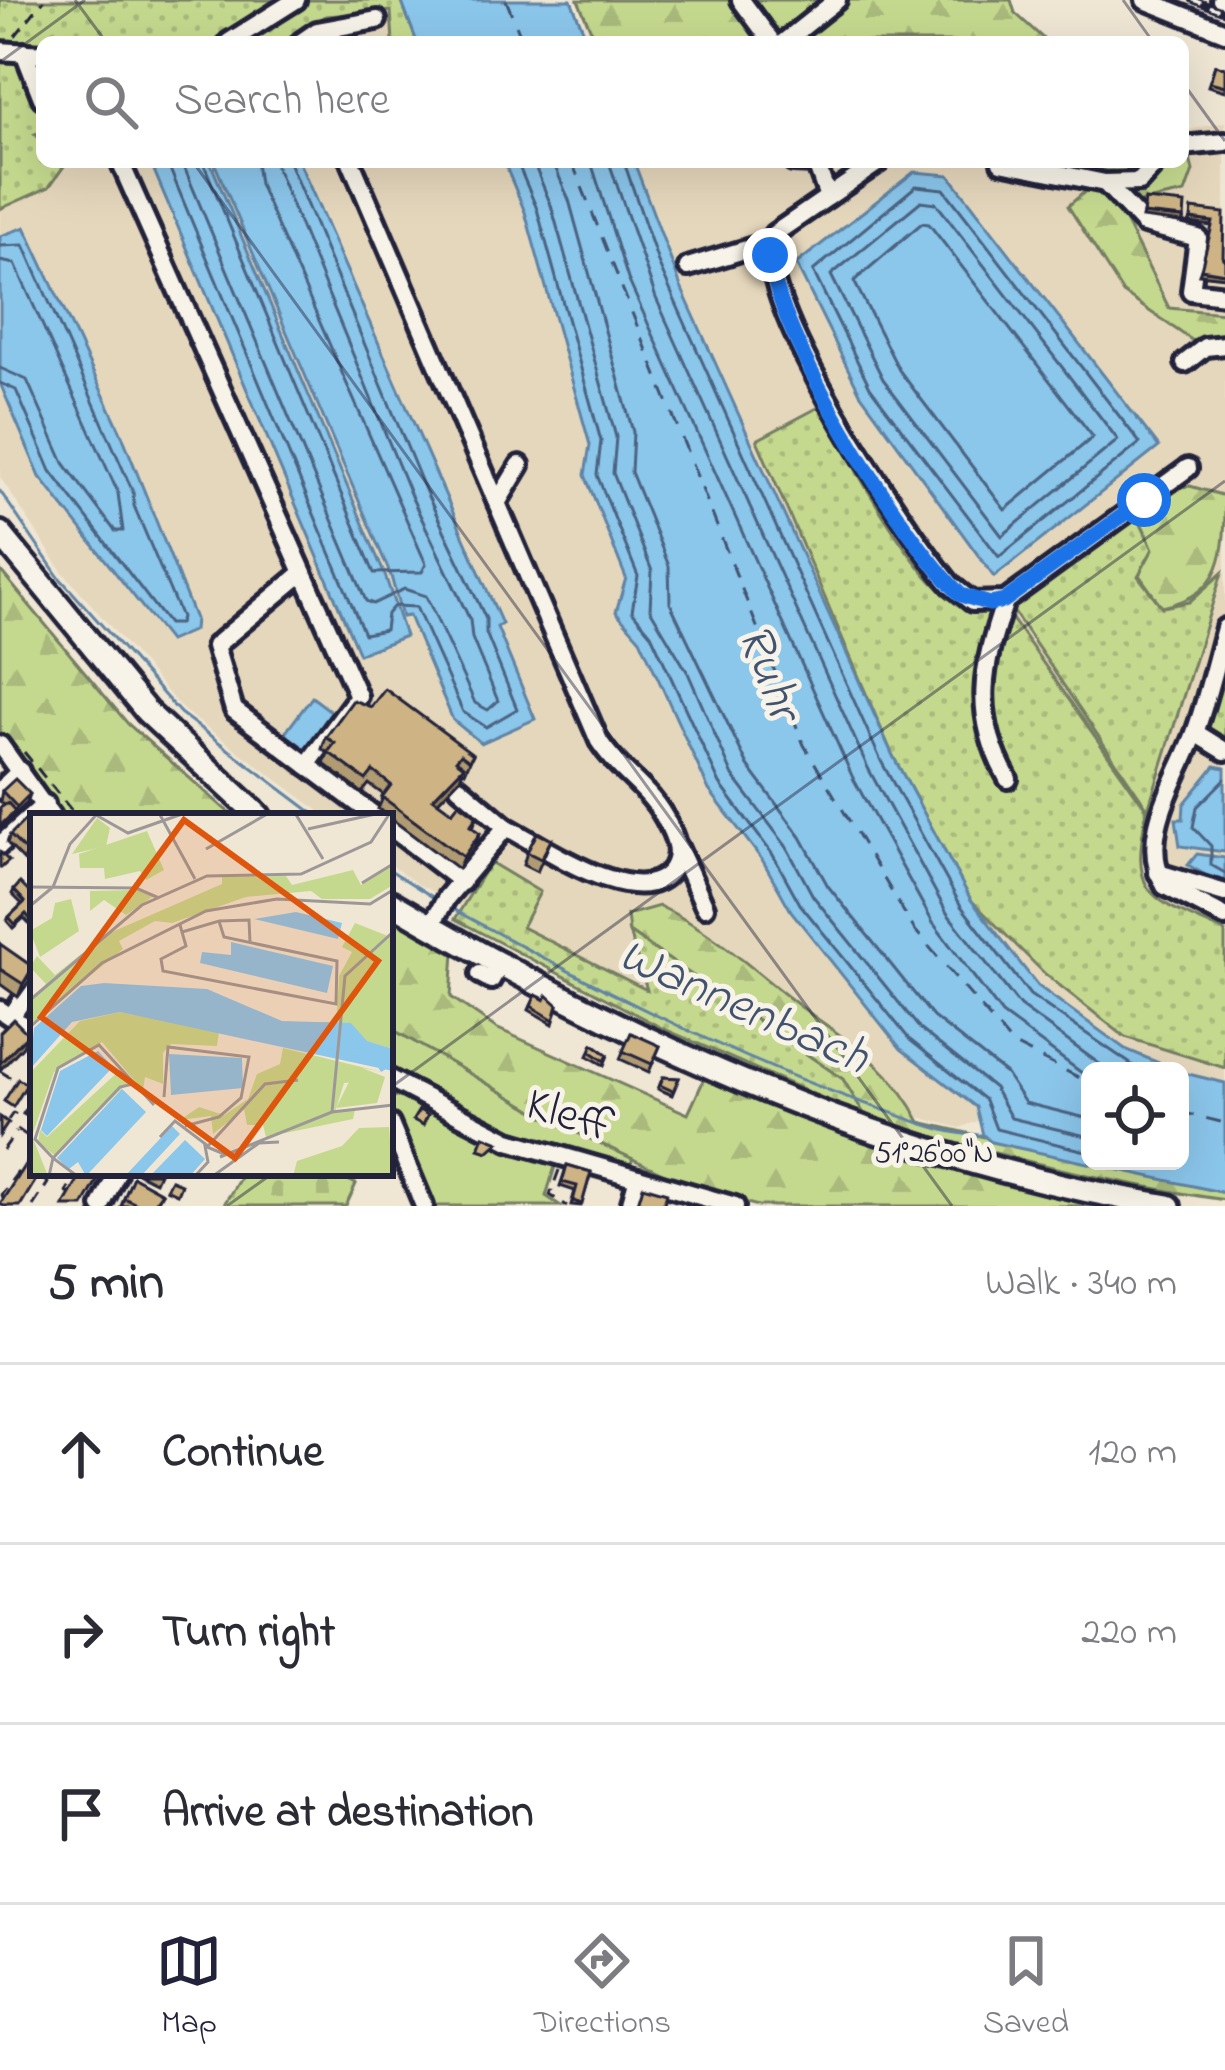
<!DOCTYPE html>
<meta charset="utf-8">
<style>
:root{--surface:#fff;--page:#f7f7f7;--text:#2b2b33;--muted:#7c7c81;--line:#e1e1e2;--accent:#22223b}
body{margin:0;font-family:"Indie Flower",sans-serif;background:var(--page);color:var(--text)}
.controls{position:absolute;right:36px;bottom:36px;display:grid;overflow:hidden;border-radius:18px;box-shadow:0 12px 48px #0002}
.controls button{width:108px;height:108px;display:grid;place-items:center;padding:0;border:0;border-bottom:3px solid var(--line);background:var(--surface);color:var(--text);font:60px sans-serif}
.stop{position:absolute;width:36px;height:36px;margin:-27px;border:9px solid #1a73e8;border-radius:50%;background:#fff}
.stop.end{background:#1a73e8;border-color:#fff;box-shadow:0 3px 12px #0008}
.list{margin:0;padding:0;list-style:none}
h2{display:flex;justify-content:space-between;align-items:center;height:156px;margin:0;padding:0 48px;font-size:51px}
h2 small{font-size:39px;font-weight:400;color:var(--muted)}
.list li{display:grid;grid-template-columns:78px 1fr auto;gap:36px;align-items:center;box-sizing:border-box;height:180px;padding:0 48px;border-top:3px solid var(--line)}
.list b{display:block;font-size:45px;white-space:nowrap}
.list em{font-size:39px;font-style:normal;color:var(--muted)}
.icon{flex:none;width:66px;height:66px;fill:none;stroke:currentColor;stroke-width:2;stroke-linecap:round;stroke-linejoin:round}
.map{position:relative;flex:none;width:1225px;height:1206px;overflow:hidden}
.search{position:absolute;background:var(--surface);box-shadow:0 12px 48px #0002;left:36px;right:36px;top:36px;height:132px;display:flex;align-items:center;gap:30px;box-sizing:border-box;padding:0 42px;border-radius:18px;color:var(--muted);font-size:45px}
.sheet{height:696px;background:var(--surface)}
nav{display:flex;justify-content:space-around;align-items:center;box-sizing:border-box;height:168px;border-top:3px solid var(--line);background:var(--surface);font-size:33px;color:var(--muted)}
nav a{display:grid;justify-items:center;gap:6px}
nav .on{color:var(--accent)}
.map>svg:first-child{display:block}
.built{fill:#e5d7bc}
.grass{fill:url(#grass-dots);stroke:#747e64;stroke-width:3}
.forest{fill:url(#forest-firs);stroke:#747e64;stroke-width:3}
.cemetery{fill:url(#cemetery-stones);stroke:#747e64;stroke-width:3}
.garden{fill:#c5d98e;stroke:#747e64;stroke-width:3}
.water{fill:#8bc6eb;stroke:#6184a5;stroke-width:3}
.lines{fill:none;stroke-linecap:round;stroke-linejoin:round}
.shore{stroke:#4c6481;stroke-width:3}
.stream{stroke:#6184a5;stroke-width:3}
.ferry{stroke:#425370;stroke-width:3;stroke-dasharray:15 12;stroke-linecap:butt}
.minor-casing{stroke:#22223b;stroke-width:26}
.major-casing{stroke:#22223b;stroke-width:30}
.path{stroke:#22223b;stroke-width:3;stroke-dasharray:12 9;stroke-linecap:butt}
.minor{stroke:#f7f3e8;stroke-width:16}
.major{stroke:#f7f3e8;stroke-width:21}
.rail-casing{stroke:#22223b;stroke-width:8}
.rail{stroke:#f7f3e8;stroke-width:3;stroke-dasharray:9;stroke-linecap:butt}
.wall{fill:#b19b72;stroke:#22223b;stroke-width:3}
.shaded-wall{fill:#907e5c;stroke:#22223b;stroke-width:3}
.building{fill:#ceb484;stroke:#22223b;stroke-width:3}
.route{stroke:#1a73e8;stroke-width:15}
.ticks{fill:none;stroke:#22223b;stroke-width:3;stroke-opacity:0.45}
.labels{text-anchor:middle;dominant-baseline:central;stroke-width:10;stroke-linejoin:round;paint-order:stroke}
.street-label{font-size:48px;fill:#22223b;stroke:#f7f3e8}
.water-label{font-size:51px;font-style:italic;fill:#425370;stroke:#f7f3e8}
.inset-river{fill:none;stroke:#8bc6eb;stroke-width:6}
.inset-road{fill:none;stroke:#9d9897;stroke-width:3}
.view{fill:#de560e;fill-opacity:0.15;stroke:#de560e;stroke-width:6}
.inset-edge{fill:none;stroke:#22223b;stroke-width:6}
.ticks-label{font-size:30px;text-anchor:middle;fill:#22223b;stroke:#f7f3e8;stroke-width:10;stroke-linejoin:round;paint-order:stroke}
</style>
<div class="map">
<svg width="1225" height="1206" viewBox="0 0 1225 1206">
<defs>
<pattern id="grass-dots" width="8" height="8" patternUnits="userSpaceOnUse" patternTransform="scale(3)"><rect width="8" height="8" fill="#c5d98e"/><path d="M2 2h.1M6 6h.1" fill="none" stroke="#a9ba7b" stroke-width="1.8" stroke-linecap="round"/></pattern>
<pattern id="forest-firs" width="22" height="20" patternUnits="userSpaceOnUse" patternTransform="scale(3)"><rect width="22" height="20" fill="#c5d98e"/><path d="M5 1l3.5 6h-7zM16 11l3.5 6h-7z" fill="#a9ba7b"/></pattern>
<pattern id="cemetery-stones" width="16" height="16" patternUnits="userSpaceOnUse" patternTransform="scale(3)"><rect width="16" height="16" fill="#c5d98e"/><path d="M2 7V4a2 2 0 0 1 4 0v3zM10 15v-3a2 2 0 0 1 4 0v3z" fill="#a9ba7b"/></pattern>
</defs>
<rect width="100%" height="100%" fill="#efe6d4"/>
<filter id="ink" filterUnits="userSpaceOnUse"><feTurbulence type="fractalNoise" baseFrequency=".00833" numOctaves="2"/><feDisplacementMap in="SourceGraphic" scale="24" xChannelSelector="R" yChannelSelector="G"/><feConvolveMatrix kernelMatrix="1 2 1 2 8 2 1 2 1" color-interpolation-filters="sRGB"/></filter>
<g filter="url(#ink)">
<g class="built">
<path d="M345,0H401L417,42H270Z"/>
<path d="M0,58L42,62V162H504L525,212L590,445L585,475L626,578L616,613L640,639L709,790L763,861L791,911L901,1049L976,1107L982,1119L960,1128L875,1105L722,1044L416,883L390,864V816H326L183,710L62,571L0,477Z"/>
<path d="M1225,122V1083L1152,1063L1125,1049L1038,986L971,900L893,756L681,287L634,162H1183V131Z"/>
</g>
<g class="grass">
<path d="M0,0H401L417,42H393L391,11L326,16L284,42H42V132L35,134L42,141V162H67L49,187L0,209Z"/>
<path d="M821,406C845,452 911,574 953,600C970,611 988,610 1007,612L1147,810C1128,899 1151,898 1225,932V1068L1125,1037L1045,974L971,900L893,756L757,440Z"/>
<path d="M1135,512L1153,549L1138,576L1162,607L1189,602L1222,573L1148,809L1009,605Z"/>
<path d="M1225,647V748L1206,726Z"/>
<path d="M490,862L540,892L522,927L647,990L629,932L843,1079L866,1117L660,1027L455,919Z"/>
</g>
<g class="forest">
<path d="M578,0H1011L1015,13L1047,42H596Z"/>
<path d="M1183,157L1190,158L1193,171L1185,193L1142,202L1124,219L1169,308L1225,313V337L1199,345L1123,293L1068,206L1095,183L1085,171L1059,162H1183Z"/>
<path d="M1190,486L1225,496C1225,552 1225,594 1162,607L1139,575L1153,549L1136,511L1170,488Z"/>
<path d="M0,570L128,724L233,816H56L0,738Z"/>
<path d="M659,906C709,929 744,962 787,996C838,1037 890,1061 920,1122L1225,1193V1200C1102,1182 985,1153 866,1117L843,1079L629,932L627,915Z"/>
<path d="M390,917L454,952L451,997L496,1028L688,1114L706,1075L924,1160L1110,1206H758L699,1190L554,1122L390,1028Z"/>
</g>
<path class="cemetery" d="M243,1173H333L356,1184L346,1206H223Z"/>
<g class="garden">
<path d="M390,1028L554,1122L633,1159L627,1172L509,1136L390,1073Z"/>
<path d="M402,1094L557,1160L546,1196L561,1206H432C413,1180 387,1131 391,1098Z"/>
</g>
<g class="water">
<path d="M401,0H571L588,42H417Z"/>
<path d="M167,162H210L386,578L405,636L359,654L153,168Z"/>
<path d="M214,162H299L502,624L497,627L535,719L481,743L453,720L409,616L402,617L391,576Z"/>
<path d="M504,162H634L681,287L893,756L971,900L1038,986L1125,1049L1178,1071H1090V1161H1180V1072L1225,1083V1193L991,1142L983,1135L976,1107L901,1049L791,911L763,861L709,790L640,639L616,612L626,578L585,475L590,445L525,212Z"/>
<path d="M914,172L949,175L1159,447L994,577L860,393L796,264Z"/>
<path d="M25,227L120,430L195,619L194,630L169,641L40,477L0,383V236Z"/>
<path d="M312,697L336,715L307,755L282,737Z"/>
<path d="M1215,766L1225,768V852L1180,846L1176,819H1183L1184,804Z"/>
<path d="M1197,854L1225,858V886L1188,865Z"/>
</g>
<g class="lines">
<g class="shore">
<path d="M167,162L364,634L385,630L387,614L394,606L416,607L463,712L486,727L517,709L486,633V619L425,490L289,162"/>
<path d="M182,162L366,601L373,604L404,589L426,596L475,703L488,710L498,701L472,638L470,620L411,496L274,162"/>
<path d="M203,162L374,573L422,572L426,564L259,184L256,162"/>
<path d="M517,162L537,209L601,441L597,475L638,576L632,611L651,634L720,784L773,855L800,904L910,1040L985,1100L996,1129L1090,1152"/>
<path d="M533,162L551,205L616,437L613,473L652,571L650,609L688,673L733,776L786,846L813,896L920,1029L994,1088L1011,1118L1090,1137"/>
<path d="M553,162L569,200L633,432L631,472L669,566L670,603L748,766L801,837L828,886L933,1017L1006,1074L1025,1103L1090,1119"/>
<path d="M591,162L628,279L853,778L933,923L1002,1014L1090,1079"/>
<path d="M609,162L656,298L868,768L947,913L1020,1006L1109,1071"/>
<path d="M624,162L659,265L881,761L961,906L1030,995L1141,1071"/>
<path d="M916,186L944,189L1140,443L999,557L870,387L813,271Z"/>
<path d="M921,201L936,203L1118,440L1002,536L883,379L831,275Z"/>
<path d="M922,223L929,224L1093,437L1005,510L899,370L854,281Z"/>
<path d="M0,246L24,245L133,492L134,506L181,617L179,624H168L51,471L16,390L0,383"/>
<path d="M0,261L15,264L118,493L123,531H115L64,463L27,380L0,368"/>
<path d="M1225,779L1197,807L1193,827L1211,846V865L1225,873"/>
</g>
<g class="stream">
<path d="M0,491L58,576L180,713L317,816"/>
<path d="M390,870L439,901"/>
<path d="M447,906C585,981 726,1056 875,1107C908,1118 947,1136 982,1135"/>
</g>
<g class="ferry">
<path d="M506,0L523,42"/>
<path d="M572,162L804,745L914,929L1012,1044L1090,1083"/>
<path d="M1180,1112L1225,1123"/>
</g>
<defs>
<g id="minor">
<path d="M741,0L772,42"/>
<path d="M1145,0L1225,32"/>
<path d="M1221,0L1225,1"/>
<path d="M229,42L296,0"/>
<path d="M301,42L317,31L377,20"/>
<path d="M784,42L837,0"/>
<path d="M0,51L42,54"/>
<path d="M24,52L42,98"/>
<path d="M1183,146L1225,142"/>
<path d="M126,162L122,166L358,696L307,765L375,816"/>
<path d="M351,162L599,741C620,774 651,787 669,826C676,840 681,855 672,869C640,915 543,846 506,827L447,897L431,925"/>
<path d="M793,162L816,163L828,197"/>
<path d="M879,162L774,234C744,293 909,534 951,585L972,602L1005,601L1188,468"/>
<path d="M1001,162L1105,183L1144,224L1198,238L1191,291L1225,295"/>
<path d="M1105,183L1139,182L1157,162"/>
<path d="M688,267L770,242"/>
<path d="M1185,363L1205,347L1225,345"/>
<path d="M497,503L520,465"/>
<path d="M301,574L215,646L234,710L307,765"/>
<path d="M1005,601C982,667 972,715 1008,779"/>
<path d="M1225,628C1216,661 1208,695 1197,727C1182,775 1135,833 1165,886L1225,917"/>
<path d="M1196,733L1225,751"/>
<path d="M0,745L51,816"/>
<path d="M459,787L506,827"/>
<path d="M0,790L20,771"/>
<path d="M390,827L462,882"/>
<path d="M0,845L45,804"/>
<path d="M678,847L705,907"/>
<path d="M1158,873L1225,893"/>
<path d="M480,974L491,980L501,962"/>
<path d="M0,1010L33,1032"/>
<path d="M11,1017L33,984"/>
<path d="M390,1079L509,1141L735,1206"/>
<path d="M390,1124L424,1206"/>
<path d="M101,1206L117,1173"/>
<path d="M630,1206L638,1178"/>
</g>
<g id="major">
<path d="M0,533L147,712L259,816"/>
<path d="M390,902C634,1045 889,1161 1169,1206"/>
</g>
</defs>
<use href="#minor" class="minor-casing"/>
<use href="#major" class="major-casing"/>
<g class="path">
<path d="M15,36L44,0"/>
<path d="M24,752L76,816"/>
<path d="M0,1071L16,1081"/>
<path d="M0,1117L33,1140"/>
<path d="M8,1120L13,1113L17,1115"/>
<path d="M3,1150L16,1132"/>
<path d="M559,1170L550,1195L567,1206"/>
<path d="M71,1195L66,1192L76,1175L80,1177"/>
<path d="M4,1198L1,1195L23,1165"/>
<path d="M33,1206L48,1183L40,1177"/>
</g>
<use href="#minor" class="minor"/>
<use href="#major" class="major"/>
<defs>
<path id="rail" d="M1193,0L1225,12"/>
</defs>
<use href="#rail" class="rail-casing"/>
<use href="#rail" class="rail"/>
</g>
<g class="wall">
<path d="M1215,65L1225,68V91L1208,86Z"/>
<path d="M326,737L473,754L465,772L463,771L460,778L437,802L452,812L477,816L473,828L475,846L458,869L390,818V816L378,809L384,795L369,784L362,793L324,764L328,753L322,749Z"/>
<path d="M2,791L27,803L0,828V808L4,805L0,801Z"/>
<path d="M33,829V870L7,843L10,835Z"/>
<path d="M551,840L537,872L523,865L527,852Z"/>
<path d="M14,890L33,896V927L24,918L13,928L7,921L9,917L22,904L12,894Z"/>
<path d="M0,944L30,980L18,997L0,984Z"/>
<path d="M536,995L558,1005L553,1024L529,1010Z"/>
<path d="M631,1033L660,1046L649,1072L620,1059Z"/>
<path d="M593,1044L608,1055L604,1065L588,1056Z"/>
<path d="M663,1077L679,1078L672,1095L658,1089Z"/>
<path d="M567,1165L591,1172L581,1206L571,1205L575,1191L560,1186Z"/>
<path d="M137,1173H159L155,1182Z"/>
<path d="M133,1177L162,1193L155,1206H121Z"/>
</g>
<g class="shaded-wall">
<path d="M1143,214L1184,218L1182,223L1142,218Z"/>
<path d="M1191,219L1213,222L1212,226L1189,223Z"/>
<path d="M1201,269L1225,273V277L1199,274Z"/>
<path d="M464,766L460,778L429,811L433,798Z"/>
<path d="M30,794L27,803L0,828V826Z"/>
<path d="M480,833L475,846L458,869L463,857Z"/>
<path d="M33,969L30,980L18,997L23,984Z"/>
<path d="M28,1034L23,1046L0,1070V1063Z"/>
</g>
<g class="building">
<path d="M1215,65L1225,68V86L1210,82Z"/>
<path d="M1145,200L1185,204L1184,218L1143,214Z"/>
<path d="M1192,209L1224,213L1223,258H1225V273L1201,269L1213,222L1191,219Z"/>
<path d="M385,689L473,754L469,760L461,754L456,760L464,766L433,798L452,812L459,803L477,816L470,826L480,833L463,857L382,797L391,785L373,771L366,780L328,752L335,743L326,737L353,700L371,707Z"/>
<path d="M15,779L30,794L17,807L2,791Z"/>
<path d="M8,803L15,811L0,826V808Z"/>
<path d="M25,820L33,829V859L10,835Z"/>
<path d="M537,833L551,840L541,859L527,852Z"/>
<path d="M0,852L9,861L1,868L0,867Z"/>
<path d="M20,883L33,896V922L26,914L15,924L9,917L25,902L14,890Z"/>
<path d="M0,944L33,967L23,984L0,969Z"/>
<path d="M536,995L545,1000L547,995L558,1005L554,1020L531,1006Z"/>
<path d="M13,1019L28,1034L0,1063V1032Z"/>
<path d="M631,1033L660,1046L652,1064L623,1051Z"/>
<path d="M593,1044L608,1055L605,1061L590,1051Z"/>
<path d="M663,1077L679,1078L673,1091L660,1085Z"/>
<path d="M18,1079L27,1084L13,1107L4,1101Z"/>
<path d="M33,1098V1118L32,1119L23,1114Z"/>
<path d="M419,1110L428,1115L423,1125L413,1120Z"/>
<path d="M0,1117L8,1123L0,1135Z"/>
<path d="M484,1136L499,1142L488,1152L479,1149Z"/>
<path d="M390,1147L396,1161L390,1164Z"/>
<path d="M33,1152V1173H40L20,1206H4L0,1204Z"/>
<path d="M567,1165L591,1172L582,1204L573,1201L577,1186L562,1182Z"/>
<path d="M82,1173L97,1181L83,1206H63Z"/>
<path d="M133,1177L162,1193L152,1206H141L124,1198Z"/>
<path d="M171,1180L181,1184L177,1194L166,1189Z"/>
<path d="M643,1186L667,1193L663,1206H637Z"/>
</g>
</g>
<g class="lines" filter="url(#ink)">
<path class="route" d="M770,255C774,333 903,540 961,595L990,604L1004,601L1144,500"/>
</g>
<path class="ticks" d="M75,0L106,42M1123,0L1153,42M0,62L85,0M1183,83L1225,141M193,162L952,1206M390,1088L1225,481M227,1206L273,1173"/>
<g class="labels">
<g class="street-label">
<text transform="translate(569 1117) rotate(17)">Kleff</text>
</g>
<g class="water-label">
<text transform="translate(767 673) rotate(69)">Ruhr</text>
<text transform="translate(743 1008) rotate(24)">Wannenbach</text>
</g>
</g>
<g transform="translate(30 813)">
<rect width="363" height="363" fill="#efe6d4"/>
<path d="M325,110L363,125V236L274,210L300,209L307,199L309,163L322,139L312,134ZM90,199L189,218L187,233L141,231L133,240V271L115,264L113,278L72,229L24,259L2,323L18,363H0V260L50,208ZM327,253L355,264L347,290L306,295ZM90,257L100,268L24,342L8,329L10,317L17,324Z" fill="#c5d98e"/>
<path d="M363,52V72L340,86H292L281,78L216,84L142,110L125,108L89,128L93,136L0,212V189L16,171L0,154L7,143L25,162L75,122L192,71V64L256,63L262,72L323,57L331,72ZM253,235L352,259L327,254L324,269L314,270L305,299L325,297L323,306L236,324L233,312H217L214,296L183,321L181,303L150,307L169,294L194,302L218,286L227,261L250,251ZM359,314L363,363H263L267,348L312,333L329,315Z" fill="#c5d98e"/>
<path d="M117,18L134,57L116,67L110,58L75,66L74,55H50L49,41Z" fill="#c5d98e"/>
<path d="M67,5L80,15L76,33L42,41Z" fill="#c5d98e"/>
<path d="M107,77L125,82L96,102L74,87L60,98V78ZM41,86L49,118L10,144L0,118L22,105L25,90Z" fill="#c5d98e"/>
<path d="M266,99L312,110L308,126L224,106ZM201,129L303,153L297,180L170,150L172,139L201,142ZM74,170L177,176L252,208L321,210L337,228L363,236V258L90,199L42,209L0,256L4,215L51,173ZM68,238L83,254L17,323L11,317L30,258ZM139,241L212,245L213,275L141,282ZM92,276L116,299L56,363L48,349L39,356L27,345ZM142,313L150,321L111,363H95ZM155,327L175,346L160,363H120Z" fill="#8bc6eb"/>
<path class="inset-river" d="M0,243L41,200L92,186L344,243L352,255L363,248"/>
<path class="inset-road" d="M129,0L165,66M265,0L293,46M66,2L98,20L155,0M278,16L350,0M176,36L239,0M332,70L363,51M0,74L106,75L129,85M0,93L23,74L40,31L68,0M189,108L219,107L220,129M150,112L156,133L131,146L133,158L306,191L307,148L194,124L189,108L152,119M0,187L112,92L177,63L271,61L341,29L360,0M0,214L72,150L176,98L247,86L340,91L363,77M103,271L90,274L23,345L5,326L28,255L69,232L124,292M134,284L138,234L219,244L211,285L189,304L155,313M302,299L315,163L363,119M130,324L145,308L178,333L235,271L268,267M190,344L302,299L363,292M19,363L23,345L47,363M165,363L178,349L175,333L194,341M183,363L229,330L249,329"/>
<path class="view" d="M154,7L348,148L205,345L11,204Z"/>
<rect width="363" height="363" class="inset-edge"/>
</g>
<g class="ticks-label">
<text x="934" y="1162">51°26'00"N</text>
</g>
</svg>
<div class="controls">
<button><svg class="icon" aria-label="locate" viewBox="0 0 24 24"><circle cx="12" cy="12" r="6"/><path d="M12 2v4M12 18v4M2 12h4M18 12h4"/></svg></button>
</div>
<div class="stop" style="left:1144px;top:500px"></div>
<div class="stop end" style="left:770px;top:255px"></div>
<div class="search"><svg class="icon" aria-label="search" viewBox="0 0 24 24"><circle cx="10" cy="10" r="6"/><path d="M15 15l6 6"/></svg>Search here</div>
</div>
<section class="sheet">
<h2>5 min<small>Walk · 340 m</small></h2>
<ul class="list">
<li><svg class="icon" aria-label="ahead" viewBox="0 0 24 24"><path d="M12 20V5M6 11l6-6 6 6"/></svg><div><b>Continue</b></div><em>120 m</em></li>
<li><svg class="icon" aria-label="right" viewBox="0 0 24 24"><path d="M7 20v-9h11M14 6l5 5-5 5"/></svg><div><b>Turn right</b></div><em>220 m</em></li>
<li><svg class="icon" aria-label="arrive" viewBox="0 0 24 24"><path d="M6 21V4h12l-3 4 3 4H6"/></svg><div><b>Arrive at destination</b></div></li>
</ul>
</section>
<nav>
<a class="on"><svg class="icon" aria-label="map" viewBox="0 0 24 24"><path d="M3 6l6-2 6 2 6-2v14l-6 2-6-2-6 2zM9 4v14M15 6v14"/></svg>Map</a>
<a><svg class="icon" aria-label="directions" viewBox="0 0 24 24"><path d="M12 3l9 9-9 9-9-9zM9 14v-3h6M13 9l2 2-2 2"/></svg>Directions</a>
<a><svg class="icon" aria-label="saved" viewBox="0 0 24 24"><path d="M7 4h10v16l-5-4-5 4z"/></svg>Saved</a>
</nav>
